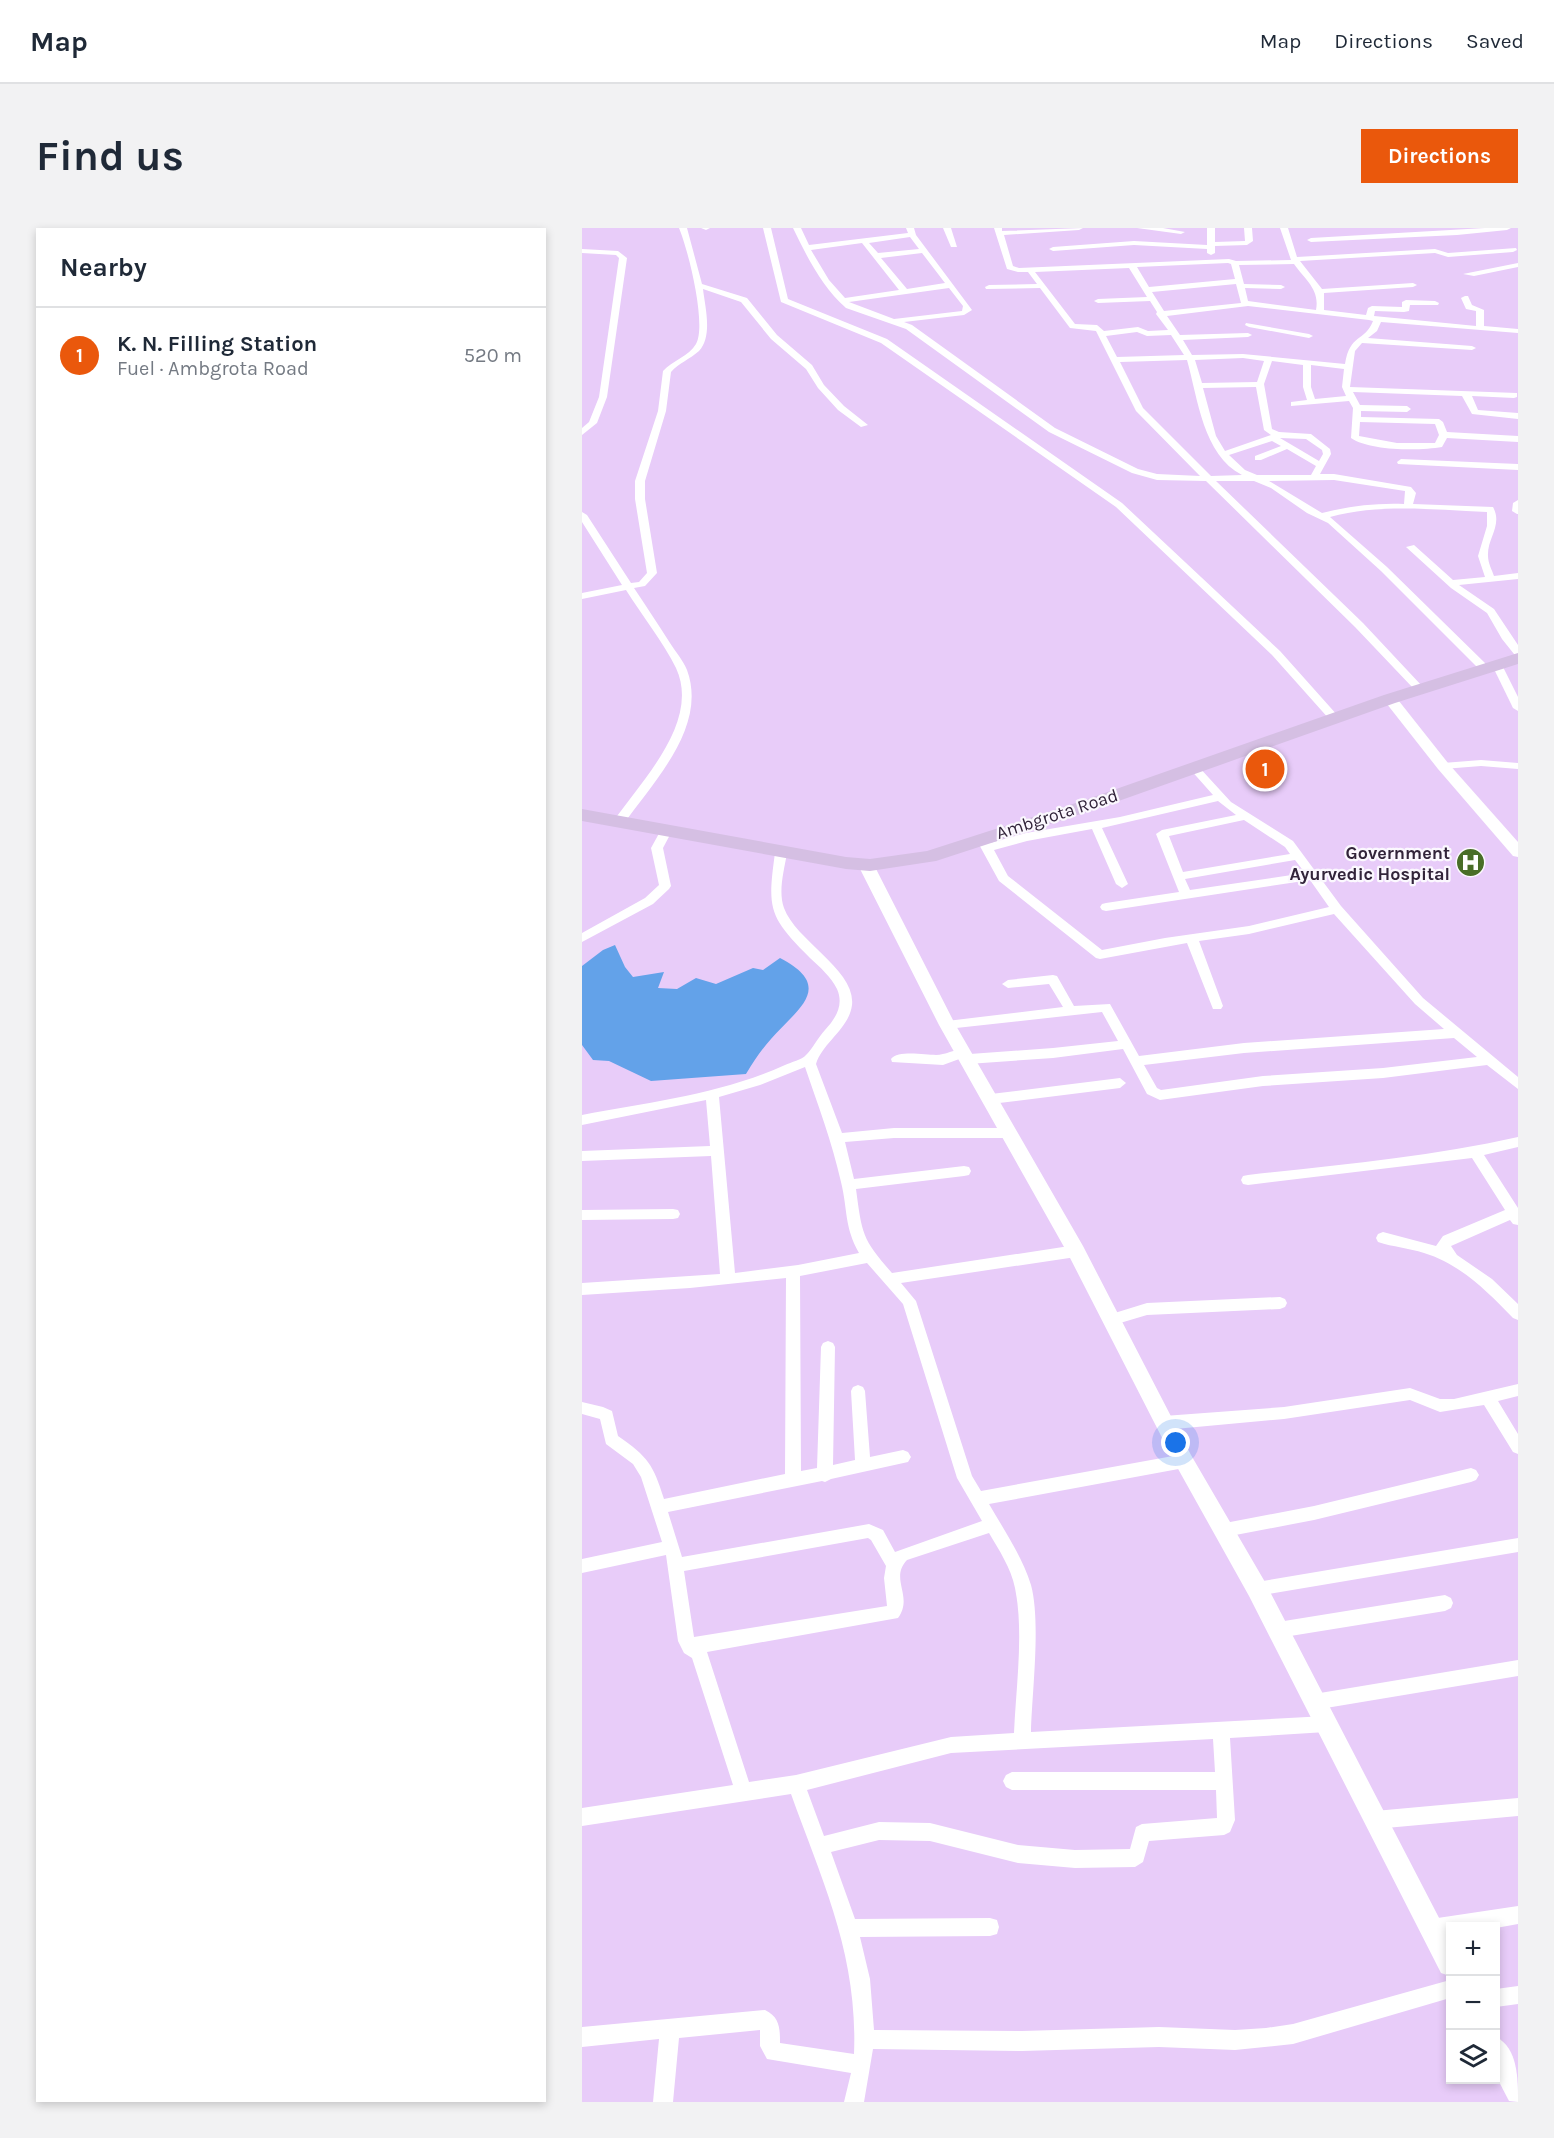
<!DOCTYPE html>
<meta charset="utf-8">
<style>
:root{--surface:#fff;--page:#f2f2f3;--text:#1f2937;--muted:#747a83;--line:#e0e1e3;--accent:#ea580c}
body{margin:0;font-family:Karla,sans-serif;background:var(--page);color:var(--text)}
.controls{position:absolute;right:18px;bottom:18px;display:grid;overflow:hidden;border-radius:0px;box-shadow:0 3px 9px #0003}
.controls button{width:54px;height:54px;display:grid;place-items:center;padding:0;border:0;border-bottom:2px solid var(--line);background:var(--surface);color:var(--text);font:30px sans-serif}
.you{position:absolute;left:594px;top:1215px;width:21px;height:21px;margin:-15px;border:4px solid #fff;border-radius:50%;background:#1a73e8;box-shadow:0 0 0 9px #1a73e833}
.badge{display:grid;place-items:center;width:39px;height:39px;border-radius:50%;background:var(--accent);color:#fff;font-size:20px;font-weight:700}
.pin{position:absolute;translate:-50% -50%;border:3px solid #fff;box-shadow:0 2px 6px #0006}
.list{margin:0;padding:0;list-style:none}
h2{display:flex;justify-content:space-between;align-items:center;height:78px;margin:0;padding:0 24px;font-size:26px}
h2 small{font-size:20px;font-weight:400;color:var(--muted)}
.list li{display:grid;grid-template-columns:39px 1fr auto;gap:18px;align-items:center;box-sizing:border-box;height:96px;padding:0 24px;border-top:2px solid var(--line)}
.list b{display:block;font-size:22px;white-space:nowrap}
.list p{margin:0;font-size:20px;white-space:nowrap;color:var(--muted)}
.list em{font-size:20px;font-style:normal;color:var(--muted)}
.icon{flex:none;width:33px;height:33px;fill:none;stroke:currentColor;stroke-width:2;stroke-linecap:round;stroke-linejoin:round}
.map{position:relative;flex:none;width:936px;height:1874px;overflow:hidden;border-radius:0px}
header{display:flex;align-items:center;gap:36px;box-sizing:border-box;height:84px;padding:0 30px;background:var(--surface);border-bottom:2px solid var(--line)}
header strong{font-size:28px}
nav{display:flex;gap:33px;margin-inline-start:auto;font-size:21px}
.intro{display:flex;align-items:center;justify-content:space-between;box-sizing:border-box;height:144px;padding:0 36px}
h1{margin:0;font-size:42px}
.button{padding:15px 27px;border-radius:0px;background:var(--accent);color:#fff;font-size:21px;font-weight:700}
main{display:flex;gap:36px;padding:0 36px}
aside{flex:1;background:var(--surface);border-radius:0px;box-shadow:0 3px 9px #0003}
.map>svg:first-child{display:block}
.water{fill:#63a2e9}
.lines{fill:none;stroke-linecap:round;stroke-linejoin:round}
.minor{fill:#fff;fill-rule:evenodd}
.tertiary{fill:#fff;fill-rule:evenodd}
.primary{fill:#d5bfe3;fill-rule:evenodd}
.labels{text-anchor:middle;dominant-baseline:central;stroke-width:4.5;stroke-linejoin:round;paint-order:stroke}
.street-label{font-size:18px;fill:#32243a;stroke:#fbf8fe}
.poi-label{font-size:18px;font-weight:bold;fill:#32243a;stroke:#fbf8fe;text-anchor:end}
</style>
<header>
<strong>Map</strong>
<nav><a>Map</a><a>Directions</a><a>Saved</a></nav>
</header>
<div class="intro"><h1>Find us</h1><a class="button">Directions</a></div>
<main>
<aside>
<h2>Nearby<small></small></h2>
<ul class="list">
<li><span class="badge">1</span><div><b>K. N. Filling Station</b><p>Fuel · Ambgrota Road</p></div><em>520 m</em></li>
</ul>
</aside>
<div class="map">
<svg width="936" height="1874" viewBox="0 0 936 1874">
<rect width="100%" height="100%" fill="#e8ccf9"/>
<path class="water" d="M33,717L43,739L51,749L82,744L76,760L95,761L114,750L134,756L171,740L181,742L198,730C254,759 215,781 189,811C179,822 172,833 164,846L69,853L27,833L11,832L0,817V738L21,722Z"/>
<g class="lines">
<g class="minor">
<path d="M97,0H105L120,56L165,70L195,107L230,137L242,157L262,178L286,197L279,199L256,182L236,160L224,141L189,111L159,74L121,61C123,79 131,108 117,123C108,131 97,135 89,144L84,183L63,253V271L75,345L63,358L52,360C64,378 76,396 88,415C93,423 101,432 105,442C126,499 71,554 41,597L37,598L31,594C59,553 119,494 94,440C82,415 59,386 44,362L0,371V365L40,357L0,294V284L5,287L49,355L57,354L65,345L53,271V253L76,183L81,143C90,133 107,128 114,116C125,97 106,21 97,0Z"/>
<path d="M119,0H128L124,2Z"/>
<path d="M181,0H189L206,71L305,111L540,275L698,423L756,488V492H748L690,427L534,279L299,115L199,74Z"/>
<path d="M211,0H219L227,17L326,5L324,0H332L334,7L390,82L382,87L322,94L330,97L473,200L556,241L575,246L618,248L554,183L514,103L488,100L458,60L404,61L403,59L407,57L455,56L446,44H436L425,41L412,0H420V3L501,0L497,2L422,7L431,38L437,40L647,31L654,33L709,32L698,0H706L715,29L853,21L866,25L934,20L935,22L931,24L866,29L853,25L718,33L740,61L831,55L835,57L831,59L742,65V82L784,87L786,80L790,78L820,79V74L824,72L853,73L857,75L856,77H828L827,83L822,84L793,83L792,88L894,98V83L884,81L879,70L883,68H886L890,77L902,82V98L936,101V105L799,94L795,103L786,110L890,118L894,120L890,122L780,115L773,123L768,159L935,165V169L932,170L890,168L896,182L936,185V191L890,186L880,168L771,164L778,177L825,178L829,181L825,184L779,183V189L857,191L861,194L865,204L936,208V214L865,210L860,219C837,223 788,223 769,210L771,180L767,173L709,178V174L725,172L721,159V137L690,133L682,156L690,201L697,204L729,206L748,221L749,226L738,246H752L829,259L834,265L831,276L911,279C921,297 905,310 906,328C906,335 910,342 912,348L936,345V351L877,357L912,381L936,417V427L932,426L920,411L905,385L869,360L824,319L832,317L871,352L903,349L896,328L905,298V284C853,282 798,275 748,289L805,339L903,435V439H895L799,343L746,295L725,285L689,260L672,253H634L781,395L840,458L839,460H831L773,399L624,253L575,252L550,245L467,204L324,101L264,80C240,59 225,29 211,0ZM328,9L337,21L296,25L287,15ZM280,15L317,62L263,70L247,52L229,22ZM340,25L363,55L325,61L299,30ZM646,35L649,36L653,51L567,59L555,39ZM712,36C723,52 738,61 734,82L666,73L663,60L699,61L703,59L699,57L662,56L657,37ZM547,40L565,69L516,71L512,73L516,75L568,73L575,84L574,86L586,102L566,103L556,99L522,103L515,97L493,96L453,44ZM654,56L659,75L582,83L570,64ZM367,60L381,78L380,83L312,91L267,74ZM666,78L787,92L791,93C783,114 768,105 763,136L661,126L610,127L601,112L666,109L670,107L666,105L598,107L585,88ZM555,104L565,108L589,107L602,127L535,129L524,108ZM661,130L682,133L675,154L620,155L613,132ZM605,132C616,171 621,227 660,247L629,248L561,180L538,134ZM729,137L762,141L760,159L764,168L733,171L729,159ZM674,159L682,202L689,207L643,223L634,208L621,160ZM778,194L853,196L857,207L853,215H815L777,208ZM698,210L724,211L740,222L741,226L737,233ZM690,213L699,218L673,228V232H679L705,221L734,238L729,247H675L663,242L647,227ZM752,252L823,263L822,276C793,275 768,278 740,285L687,253Z"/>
<path d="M361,0H369L375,19H369Z"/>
<path d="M555,0H581L603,4L599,6Z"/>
<path d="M625,0H633V14L663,13L662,0H670L671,13L665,17L633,18V25L629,27L625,25V21L552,17L471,23L467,21L471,19L552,13L625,17Z"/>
<path d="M903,0H929L925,2L875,7L729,14L725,12L729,10Z"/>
<path d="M0,21L36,23L45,30L25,169L15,195L0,207V200L7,194L17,169L37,30L34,27L0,25Z"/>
<path d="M936,35V39L892,48L881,46Z"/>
<path d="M664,95L727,106L731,108L727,110L667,99L663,97Z"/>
<path d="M819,231L936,236V242L816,236L815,234Z"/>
<path d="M936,272V286H935L930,283L931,275Z"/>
<path d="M915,434L920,437L936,469V483L931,480L910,437Z"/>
<path d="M899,532L936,535V541L899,538L861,541L856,538L861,535Z"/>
<path d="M612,537L616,538L649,574L711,613L759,678L841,770L936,849V861L905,837L801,850L681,858L578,872L565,866L541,821L471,830L386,836L381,834L380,830L361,837L310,834L309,831C316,822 343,827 354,827C365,827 376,819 387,822L388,826L471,820L536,813L520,784L365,801L359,797L365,793L481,779L467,756L426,760L420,756L426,752L471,747L475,748L492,778L528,776L557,828L662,815L862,801L833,776L752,686L667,706L617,713L641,778L639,781H631L605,715L518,731L514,730L417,653L394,611L400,607L404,608L408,615L444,605L538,589L631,567L607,540ZM636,573L654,587L580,602L574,606L597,664L524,675L520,676L518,679L520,682L524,683L728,652L747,679L667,698L583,710L520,722L426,648L412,622L445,613L510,601L534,656L540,660L546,656L520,600ZM662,592L703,619L708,626L601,644L587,608ZM713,632L723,645L608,662L603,651ZM872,810L895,829L801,840L681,848L579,862L575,860L562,837L662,825Z"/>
<path d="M84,599L90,603L81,620L89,658L87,661L71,676L0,714V705L63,670L77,657L69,620L80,600Z"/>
<path d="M199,621L205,625C202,643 196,663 202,680C214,713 274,742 270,777C267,801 241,814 234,836L260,905L312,900H427L434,905L427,910H312L263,914L272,951L382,938L387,939L389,943L387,947L382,948L274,961C280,1006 280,1011 310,1045L494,1017L499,1019L501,1023L499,1027L494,1029L319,1055L334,1073L390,1248L399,1263L602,1226L607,1228L610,1233L607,1238L602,1240L407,1276C422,1302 440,1328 449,1357C459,1394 450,1464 449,1504L744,1488L750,1490L753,1496L750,1502L744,1504L648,1510L653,1592L648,1604L642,1607L567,1613L561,1634L553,1639L493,1640L436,1635L348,1613L297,1612L249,1624L273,1691L408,1690L415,1692L417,1699L415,1706L408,1708L278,1709L288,1751L292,1802L440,1803L577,1799L653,1802L684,1800L711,1796L868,1752V1770L711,1816L653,1822L577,1819L440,1823L291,1821L282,1874H262L269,1845L185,1831L178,1818V1802L97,1810L91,1874H71L77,1811L0,1819V1799L183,1782C198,1789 198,1801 198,1815L272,1826C276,1727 241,1655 209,1566L0,1598V1580L151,1557L110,1430L102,1425L96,1413L84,1327L0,1345V1331L80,1314L59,1249L51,1236L24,1216L18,1191L0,1186V1174L21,1179L30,1183L36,1208C66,1229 71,1236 82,1271L203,1246L204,1050L108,1060L0,1067V1055L138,1046L129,928L0,933V923L128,918L124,872L0,897V887C68,874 140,866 203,837C209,834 220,832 224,827C229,823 237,808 243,802C254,790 262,777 255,761C249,749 238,739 228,730C187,689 185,682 193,625ZM223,839C236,877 250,914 259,954C266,983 262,998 277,1025L216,1037L153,1045L137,869L178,857ZM285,1035L321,1076L375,1250L400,1293L313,1324L301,1302L287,1296L100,1329L86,1284L240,1253L243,1254L249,1251L326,1234L329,1229L326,1224L321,1222L288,1229L283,1163L281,1159L276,1157L271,1159L269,1163L273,1232L251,1237L253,1119L251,1115L246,1113L241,1115L239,1119L235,1240L219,1243L218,1048ZM407,1305C417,1322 429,1340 433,1360C442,1404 434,1459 432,1505L369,1509L214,1547L167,1554L125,1424L316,1390C332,1368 307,1351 325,1332ZM286,1310L289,1312L304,1338L302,1350L305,1378L112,1409L102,1343ZM631,1511L633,1544H430L424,1547L421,1553L424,1559L430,1562H634L635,1590L560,1596L554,1599L548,1621L493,1622L436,1617L348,1595L297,1594L242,1608L225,1562L369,1525Z"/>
<path d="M538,850L544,855L538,860L409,876L402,871L409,866Z"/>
<path d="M936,909V919L902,927L936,980V997L931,996L928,992L869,1018L875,1027L910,1051L936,1076V1092L931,1090C905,1063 878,1036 842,1025C827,1020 811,1019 796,1014L794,1010L796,1006L801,1004L854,1018L861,1008L923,982L890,930L666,957L661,956L659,952L661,948L666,947C756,937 847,929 936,909Z"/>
<path d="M91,981L96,982L98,986L96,990L91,991L0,992V982Z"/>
<path d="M698,1069L703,1071L705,1075L703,1079L698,1081L565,1087L528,1098L523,1096L521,1092L523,1088L565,1075Z"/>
<path d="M936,1156V1168L916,1173L936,1206V1226L931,1224L902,1177L858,1184L828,1172L702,1191L582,1202L577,1200L574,1195L577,1190L582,1188L702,1179L828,1160L858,1171H872Z"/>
<path d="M889,1240L894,1242L897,1247L894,1252L889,1254L732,1292L643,1309L637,1307L635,1302L637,1297L643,1295L732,1278Z"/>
<path d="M936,1310V1324L675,1368L669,1366L667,1361L669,1356L675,1354Z"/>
<path d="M863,1367L869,1370L871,1375L869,1380L863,1383L696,1410L690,1407L688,1402L690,1397L696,1394Z"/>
<path d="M936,1432V1448L732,1482L726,1480L724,1474L726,1468L732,1466Z"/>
<path d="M936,1570V1588L793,1601L787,1598L784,1592L787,1586L793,1583Z"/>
<path d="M936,1678V1696L914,1700L868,1698V1706L849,1709L842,1707L840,1700L842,1693L849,1691Z"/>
<path d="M936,1758V1776L914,1779V1761Z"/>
</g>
<g class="tertiary">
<path d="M808,467L813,468L866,535L936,614V629L931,628L856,541L801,471Z"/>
<path d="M284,632L292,637L373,796L501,1018L609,1227L683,1354L868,1711V1748L859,1745L667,1368L595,1239L486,1026L357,797L276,637Z"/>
<path d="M914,1809C936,1820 936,1851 936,1874L927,1873L914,1848Z"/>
</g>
<path class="primary" d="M936,425V436L813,475L514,581L354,633L288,643L264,641L0,593V581L264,629L288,631L345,623L500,573L802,467Z"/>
</g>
<defs>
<symbol id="hospital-disc" viewBox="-11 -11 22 22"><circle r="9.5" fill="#496e27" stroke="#fbf8fe"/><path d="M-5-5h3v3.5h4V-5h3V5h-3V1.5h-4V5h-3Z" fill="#fff"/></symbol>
</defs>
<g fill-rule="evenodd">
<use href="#hospital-disc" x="872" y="618" width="33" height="33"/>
</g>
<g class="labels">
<g class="street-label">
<text transform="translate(475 586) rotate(-18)">Ambgrota Road</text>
</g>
<g class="poi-label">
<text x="868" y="625">Government<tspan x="868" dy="21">Ayurvedic Hospital</tspan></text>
</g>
</g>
</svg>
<div class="controls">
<button>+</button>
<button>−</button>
<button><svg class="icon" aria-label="layers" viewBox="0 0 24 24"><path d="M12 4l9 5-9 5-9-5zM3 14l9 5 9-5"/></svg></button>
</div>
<div class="you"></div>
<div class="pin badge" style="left:683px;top:541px">1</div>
</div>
</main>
